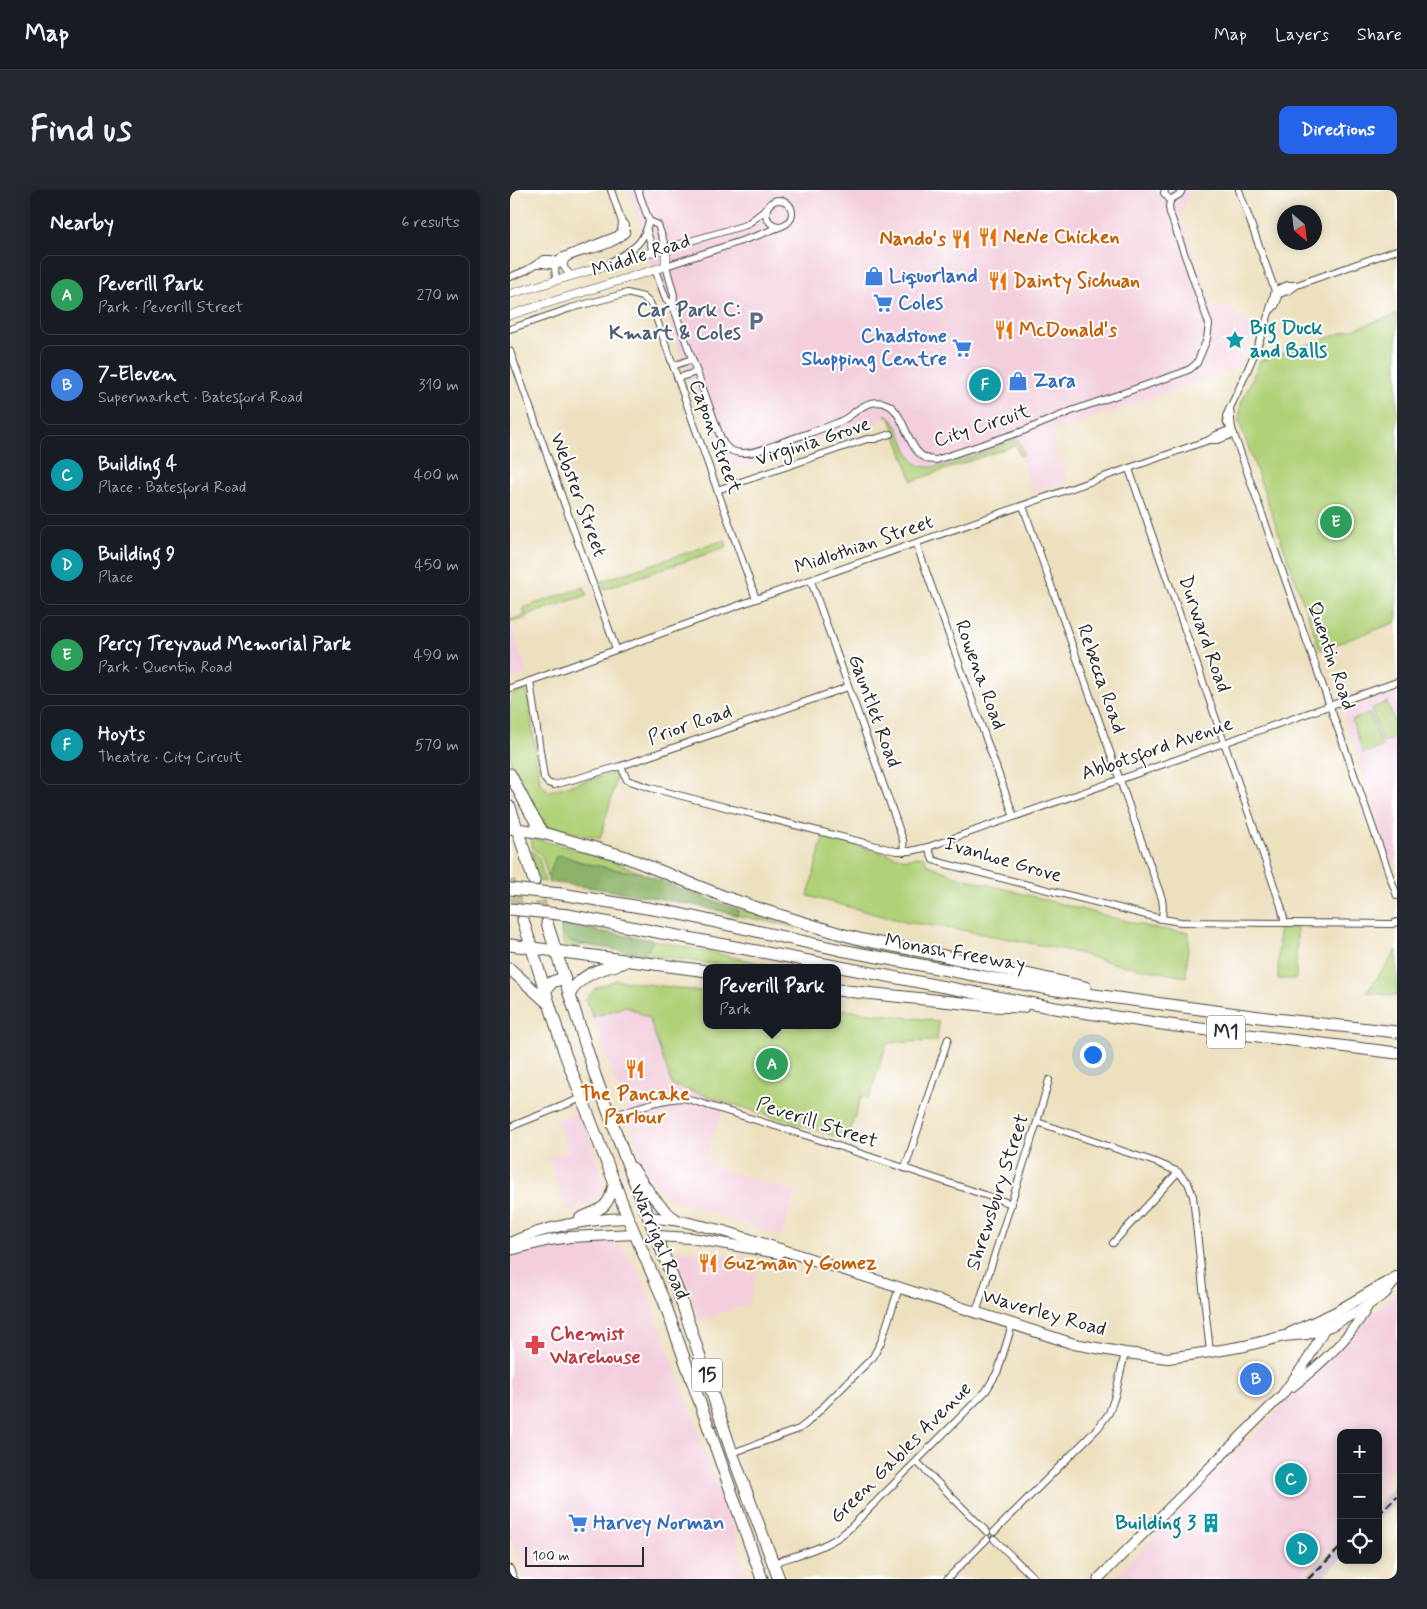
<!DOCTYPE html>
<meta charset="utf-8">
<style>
:root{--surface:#171b24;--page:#242831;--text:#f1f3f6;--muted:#9ea1a6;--line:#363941;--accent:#2563eb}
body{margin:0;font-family:Mynerve,sans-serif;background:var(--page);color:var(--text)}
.controls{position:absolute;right:15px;bottom:15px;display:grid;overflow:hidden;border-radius:10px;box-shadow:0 2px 12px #0003}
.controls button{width:45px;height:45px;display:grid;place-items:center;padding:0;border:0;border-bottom:1px solid var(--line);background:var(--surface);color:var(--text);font:25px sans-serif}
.compass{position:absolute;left:767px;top:15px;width:45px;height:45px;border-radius:50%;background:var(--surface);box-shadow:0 2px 12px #0003;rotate:152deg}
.scale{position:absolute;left:15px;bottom:12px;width:119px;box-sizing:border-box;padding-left:5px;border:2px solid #2b2b2b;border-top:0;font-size:14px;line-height:18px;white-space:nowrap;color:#2b2b2b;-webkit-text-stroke:4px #fff;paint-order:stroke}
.you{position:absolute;left:582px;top:864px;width:18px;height:18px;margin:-12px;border:4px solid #fff;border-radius:50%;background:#1a73e8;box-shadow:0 0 0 8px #1a73e833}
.badge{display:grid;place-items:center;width:32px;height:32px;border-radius:50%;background:var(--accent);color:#fff;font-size:16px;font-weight:700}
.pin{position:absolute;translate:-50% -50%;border:2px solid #fff;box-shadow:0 1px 5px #0006}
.popup{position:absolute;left:193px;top:774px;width:138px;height:65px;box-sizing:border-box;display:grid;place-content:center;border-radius:10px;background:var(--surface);filter:drop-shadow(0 1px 4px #0005);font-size:16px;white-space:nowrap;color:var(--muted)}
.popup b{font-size:19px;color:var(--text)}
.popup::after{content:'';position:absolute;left:50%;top:100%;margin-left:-10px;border:10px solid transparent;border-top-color:var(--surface)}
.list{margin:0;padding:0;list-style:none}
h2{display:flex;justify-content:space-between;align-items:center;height:65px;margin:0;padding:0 20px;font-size:21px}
h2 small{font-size:16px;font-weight:400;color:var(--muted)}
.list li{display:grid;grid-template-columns:32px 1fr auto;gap:15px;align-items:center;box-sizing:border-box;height:80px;margin:0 10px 10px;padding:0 10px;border:1px solid var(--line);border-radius:10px}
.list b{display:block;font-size:19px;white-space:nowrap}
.list p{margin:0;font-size:16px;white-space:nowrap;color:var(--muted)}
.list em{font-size:16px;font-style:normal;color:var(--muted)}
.icon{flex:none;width:28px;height:28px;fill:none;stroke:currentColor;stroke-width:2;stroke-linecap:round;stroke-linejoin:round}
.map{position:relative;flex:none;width:887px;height:1389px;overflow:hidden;border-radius:10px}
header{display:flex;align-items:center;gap:30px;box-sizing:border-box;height:70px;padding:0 25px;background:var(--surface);border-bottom:1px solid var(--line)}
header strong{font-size:24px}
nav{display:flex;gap:28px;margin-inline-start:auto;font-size:18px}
.intro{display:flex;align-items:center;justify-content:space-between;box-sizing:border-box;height:120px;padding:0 30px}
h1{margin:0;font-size:35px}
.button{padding:12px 22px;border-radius:10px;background:var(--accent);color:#fff;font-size:18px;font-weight:700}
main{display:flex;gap:30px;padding:0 30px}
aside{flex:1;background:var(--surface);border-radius:10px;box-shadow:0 2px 12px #0003}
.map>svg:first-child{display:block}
.built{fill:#f3cfde}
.industrial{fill:#cfbdce}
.green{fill:#b1d179;stroke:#6e7e52}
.forest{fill:#8cb369;stroke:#5c6f4a}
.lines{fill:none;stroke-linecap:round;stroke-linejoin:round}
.trunk-tunnel{stroke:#c6bca1;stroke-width:11;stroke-dasharray:11 5.5;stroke-linecap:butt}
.minor-casing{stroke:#484641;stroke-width:8}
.tertiary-casing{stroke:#484641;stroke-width:9}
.secondary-casing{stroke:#484641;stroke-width:11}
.primary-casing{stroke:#484641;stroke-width:12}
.trunk-casing{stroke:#484641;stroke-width:13}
.motorway-casing{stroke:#484641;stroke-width:13}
.minor{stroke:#fff;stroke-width:6}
.tertiary{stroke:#fff;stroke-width:8}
.secondary{stroke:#fff;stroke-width:9}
.primary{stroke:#fff;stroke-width:10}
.trunk{stroke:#fff;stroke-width:11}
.motorway{stroke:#fff;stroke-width:11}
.rail{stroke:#2b2b2b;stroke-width:2.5;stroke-dasharray:8 4;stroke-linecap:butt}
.motorway-bridge-casing{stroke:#484641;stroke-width:13;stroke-linecap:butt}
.motorway-bridge{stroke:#fff;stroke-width:11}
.labels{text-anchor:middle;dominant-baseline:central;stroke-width:4;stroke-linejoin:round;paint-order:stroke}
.shield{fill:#fff;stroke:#6b6b6b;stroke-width:1}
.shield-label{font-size:19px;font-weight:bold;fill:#2b2b2b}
.food-label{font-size:20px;font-weight:bold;fill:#c56008;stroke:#fff;text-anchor:start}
.street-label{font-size:20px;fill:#2b2b2b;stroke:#fff}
.shop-label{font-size:20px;font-weight:bold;fill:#366cbe;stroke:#fff;text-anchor:start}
.service-label{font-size:20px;font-weight:bold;fill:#4e5e75;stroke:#fff;text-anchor:end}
.culture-label{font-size:20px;font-weight:bold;fill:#0d838f;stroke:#fff;text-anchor:start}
.health-label{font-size:20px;font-weight:bold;fill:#be3a42;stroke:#fff;text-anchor:start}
</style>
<header>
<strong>Map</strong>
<nav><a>Map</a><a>Layers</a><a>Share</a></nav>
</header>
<div class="intro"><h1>Find us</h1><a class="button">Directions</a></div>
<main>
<aside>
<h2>Nearby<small>6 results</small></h2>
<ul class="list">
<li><span class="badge" style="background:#2e9e5b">A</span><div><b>Peverill Park</b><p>Park · Peverill Street</p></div><em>270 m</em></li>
<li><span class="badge" style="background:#3f7fe0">B</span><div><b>7-Eleven</b><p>Supermarket · Batesford Road</p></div><em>310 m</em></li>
<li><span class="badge" style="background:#0f9aa8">C</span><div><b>Building 4</b><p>Place · Batesford Road</p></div><em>400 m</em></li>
<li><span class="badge" style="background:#0f9aa8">D</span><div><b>Building 9</b><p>Place</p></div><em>450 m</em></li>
<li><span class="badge" style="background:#2e9e5b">E</span><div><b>Percy Treyvaud Memorial Park</b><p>Park · Quentin Road</p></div><em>490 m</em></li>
<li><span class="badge" style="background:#0f9aa8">F</span><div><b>Hoyts</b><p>Theatre · City Circuit</p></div><em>570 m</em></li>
</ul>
</aside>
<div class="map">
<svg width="887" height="1389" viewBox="0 0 887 1389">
<rect width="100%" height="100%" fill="#fff"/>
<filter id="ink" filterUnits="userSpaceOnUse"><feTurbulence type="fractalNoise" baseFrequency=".02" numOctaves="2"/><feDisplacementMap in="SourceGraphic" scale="10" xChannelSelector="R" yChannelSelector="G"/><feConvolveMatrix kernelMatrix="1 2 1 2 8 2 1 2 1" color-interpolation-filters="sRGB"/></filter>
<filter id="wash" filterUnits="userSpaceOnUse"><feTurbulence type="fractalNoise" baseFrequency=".0096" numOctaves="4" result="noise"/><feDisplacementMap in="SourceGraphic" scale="20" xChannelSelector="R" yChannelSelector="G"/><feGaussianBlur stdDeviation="1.12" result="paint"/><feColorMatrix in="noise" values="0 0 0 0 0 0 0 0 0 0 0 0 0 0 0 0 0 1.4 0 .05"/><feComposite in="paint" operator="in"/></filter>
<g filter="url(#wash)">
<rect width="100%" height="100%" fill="#ede0bf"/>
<g class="built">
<path d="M118,0H680L671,28L704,120L716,114L744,139L729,178L541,243L558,291L523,303L506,255L402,291L379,228L357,235L356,233L214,281L181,187L172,170L156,121L152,115L128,28Z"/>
<path d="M0,430L17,483L0,489Z"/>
<path d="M887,502V672L880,671L867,634L870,632L833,524L835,520Z"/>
<path d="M116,816L140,828L162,895L216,912L194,973L286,1002L271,1046L159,1009L143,993L137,984L83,827Z"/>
<path d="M71,921L95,994L91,1004L83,1011L58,1022L38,967L58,962L46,930Z"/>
<path d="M109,1054L132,1086L219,1329L230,1356V1369L237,1389H16L0,1344V1069L31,1058Z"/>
<path d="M170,1060L250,1071L239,1114L189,1131L182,1105L165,1065L167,1061Z"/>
<path d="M887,1099V1275L877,1285L876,1300L868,1307V1243H831L830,1347L788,1389H603Z"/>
</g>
<g class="industrial">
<path d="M887,1294V1312L868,1331V1313Z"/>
<path d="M831,1351V1369L811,1389H792Z"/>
</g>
<g class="green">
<path d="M887,124V432L810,460L729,231L731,214L750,171Z"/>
<path d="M376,224C391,235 392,253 401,267C404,272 410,277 417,277C436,279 488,256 508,249L514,264L510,266L506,255L402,291L380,228L375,225Z"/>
<path d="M215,350L217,357L94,399L92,391Z"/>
<path d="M74,397L77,405L17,425L16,428L0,433V430L15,425L13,418Z"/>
<path d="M14,500L17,502L30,593L39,601L100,584H104L107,587L90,649L39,636L31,631L0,571V505Z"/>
<path d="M877,512L887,539V547L873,552L861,519Z"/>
<path d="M860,524L872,557L853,563L842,530Z"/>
<path d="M313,647L396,669L413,666L418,675L449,687L639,737L662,741L679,742L676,787L606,774L556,760L457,741L395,732L298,706Z"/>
<path d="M21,648L83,664L132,683C113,681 95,678 76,673C66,671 57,665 46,667L38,687L32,666L22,657Z"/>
<path d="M21,661H23L29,668L35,692L29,691Z"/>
<path d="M227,719L287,736V738L226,725L227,722Z"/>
<path d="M769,737H787L786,789H768Z"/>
<path d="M51,743L59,751L77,755L66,756V758L54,756Z"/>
<path d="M143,750L273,778H232L131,764L138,760Z"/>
<path d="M887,760V806L857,802Z"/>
<path d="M106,790L197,802V835H327V819L429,831L427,851L377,853L359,908L352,905L337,950L162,895L139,828L116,816L83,827L76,809L86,798Z"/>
</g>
<g class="forest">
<path d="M53,665L69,672L107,680L132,683L163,696L227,719L228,722L226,725C164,709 101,700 38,692V687L46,666Z"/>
<path d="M51,735L143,750L138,760L130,764L70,754L59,751L51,743Z"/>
</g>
</g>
<g filter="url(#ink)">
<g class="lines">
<g class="trunk-tunnel">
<path d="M0,690L12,729"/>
<path d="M25,695L36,729"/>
</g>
<defs>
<g id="minor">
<path d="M128,0L139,31"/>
<path d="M729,0L768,109L765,116L761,120"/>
<path d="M660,10L670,4L672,0"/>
<circle cx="269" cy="23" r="13"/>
<path d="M139,31L148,35L156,58L236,35L257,19"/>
<path d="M137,41L143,62"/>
<path d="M101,72C122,59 132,57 139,31"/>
<path d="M28,74C35,73 43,77 49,75"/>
<path d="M145,80L156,109L163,116L209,243C211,249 214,256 219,259C223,262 229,263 234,263C248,263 264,255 278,250C295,244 314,239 331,231C342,226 349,216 361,213C401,204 390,271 426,270L513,241L564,220L671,183L680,179L687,173L697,149L699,134L660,23L659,17L660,10L654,3L655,0"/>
<path d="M61,85C55,80 50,75 57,68C75,59 101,59 116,43V35L112,32L101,0"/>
<path d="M0,87L17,80L34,69H41L51,72"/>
<path d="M47,90C44,81 44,74 51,67L107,45L111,41L112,32"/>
<path d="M765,100L778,95H786"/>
<path d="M764,106L780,100L787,95L887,60"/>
<path d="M163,116L164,105L156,76L249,45L272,36"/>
<path d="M0,139L61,118L117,103L133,107L140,113L143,119L246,409"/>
<path d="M0,161L106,459"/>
<path d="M163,176L182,169"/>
<path d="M168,188L186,182"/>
<path d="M720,218L722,239L887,706"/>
<path d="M722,239L717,233L716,226C736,185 755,144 765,100"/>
<path d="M699,250L706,245L722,239"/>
<path d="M619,279L771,716L775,733"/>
<path d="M207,300L357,249H365L380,244"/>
<path d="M513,316L652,709L653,717L652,729"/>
<path d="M406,353L504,627"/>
<path d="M301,391L393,650L394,662"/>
<path d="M338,497L111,576L44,595L38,593L34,588L20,491L246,409L699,250H708L724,244"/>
<path d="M0,498L20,491"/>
<path d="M111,576L117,590L141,598L386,661H401L418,657L887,492"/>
<path d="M418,657L423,670L436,674L652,729L671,732L882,734L887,732"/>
<path d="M101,927C124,918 150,909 174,908L301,947L502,1014"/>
<path d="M527,932L648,973L668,982L678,993L683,1006L700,1162"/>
<path d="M0,937L72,908"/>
<path d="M395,978L438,849"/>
<path d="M603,1053L668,982"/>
<path d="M466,1123L527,932L539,890"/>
<path d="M222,1263L289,1239L297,1233L363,1167L371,1152L389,1098"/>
<path d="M407,1272L477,1342"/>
<path d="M484,1342L588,1238L599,1223L605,1206L615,1163"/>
<path d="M484,1349L525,1389"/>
<path d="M263,1373C289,1364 318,1358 339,1339L476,1201L488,1181L502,1135"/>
<path d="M0,1379L4,1389"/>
<path d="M437,1389L477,1349"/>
</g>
<path id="tertiary" d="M0,104L156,58V76L0,125"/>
<g id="secondary">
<path d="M782,1197C810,1175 843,1145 859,1114"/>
<path d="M588,1389L772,1205L798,1169L817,1134"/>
</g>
<g id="primary">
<path d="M123,978C135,996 150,1020 169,1031"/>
<path d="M139,1027L171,1031L214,1041L564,1154L615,1163L658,1168L700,1162L735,1156L774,1146L797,1144L820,1136L850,1120L875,1103L887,1088"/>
<path d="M70,1028C93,1018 98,1019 104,993"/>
<path d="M147,1046L181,1048L269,1063"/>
<path d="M0,1053C36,1036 78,1029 118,1028"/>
<path d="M0,1060L40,1050L60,1047L124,1044"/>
<path d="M780,1143L824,1123L886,1087"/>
</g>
<g id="trunk">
<path d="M0,617L24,691"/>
<path d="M13,730L55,864L118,1028L154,1111L252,1389"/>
<path d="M37,733L85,885L114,965L169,1104L222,1263L269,1389"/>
<path d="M35,801L42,792L54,788"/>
</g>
<g id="motorway">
<path d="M0,584L20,622L33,643"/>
<path d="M0,638L33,643L113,666L215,707L256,721L331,744L353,750L421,763L575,797"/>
<path d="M51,704L161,722L331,760L539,799L765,829L887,842"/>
<path d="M58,725L545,818L666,836L887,863"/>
<path d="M0,755L197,781"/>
<path d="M0,779L39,814"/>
<path d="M327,800L481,816L513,817"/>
<path d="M59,804C74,782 88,780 113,773"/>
</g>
</defs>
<use href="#minor" class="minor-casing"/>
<use href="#tertiary" class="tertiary-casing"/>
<use href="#secondary" class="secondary-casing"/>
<use href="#primary" class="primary-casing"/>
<use href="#trunk" class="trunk-casing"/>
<use href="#motorway" class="motorway-casing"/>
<use href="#minor" class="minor"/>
<use href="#tertiary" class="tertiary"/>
<use href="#secondary" class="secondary"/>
<use href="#primary" class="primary"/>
<use href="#trunk" class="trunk"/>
<use href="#motorway" class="motorway"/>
<g class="rail">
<path d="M868,1325L887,1306"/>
<path d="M798,1389L831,1357"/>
</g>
<defs>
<g id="motorway-bridge">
<path d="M0,699L51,704"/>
<path d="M0,719L58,725"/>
</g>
</defs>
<use href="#motorway-bridge" class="motorway-bridge-casing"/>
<use href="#motorway-bridge" class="motorway-bridge"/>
</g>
</g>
<defs>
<symbol id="restaurant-bare" viewBox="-9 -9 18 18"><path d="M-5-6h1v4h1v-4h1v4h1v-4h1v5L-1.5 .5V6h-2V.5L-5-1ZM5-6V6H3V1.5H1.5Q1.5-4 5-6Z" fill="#e8710a" stroke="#fff" stroke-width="2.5" paint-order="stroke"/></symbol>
<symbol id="shop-bare" viewBox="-9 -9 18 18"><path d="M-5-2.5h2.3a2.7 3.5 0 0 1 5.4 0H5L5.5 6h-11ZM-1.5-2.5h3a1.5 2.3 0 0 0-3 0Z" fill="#3f7fe0" stroke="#fff" stroke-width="2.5" paint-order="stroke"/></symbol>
<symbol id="supermarket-bare" viewBox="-9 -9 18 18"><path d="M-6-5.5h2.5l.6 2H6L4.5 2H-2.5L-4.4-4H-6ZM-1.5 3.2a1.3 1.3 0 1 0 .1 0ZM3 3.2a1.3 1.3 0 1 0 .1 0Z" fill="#3f7fe0" stroke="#fff" stroke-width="2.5" paint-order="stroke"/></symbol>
<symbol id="parking-bare" viewBox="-9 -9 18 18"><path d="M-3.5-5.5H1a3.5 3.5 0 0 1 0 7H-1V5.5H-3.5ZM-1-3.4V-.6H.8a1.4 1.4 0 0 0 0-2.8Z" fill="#5c6f8a" stroke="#fff" stroke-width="2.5" paint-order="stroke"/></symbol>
<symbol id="sight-bare" viewBox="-9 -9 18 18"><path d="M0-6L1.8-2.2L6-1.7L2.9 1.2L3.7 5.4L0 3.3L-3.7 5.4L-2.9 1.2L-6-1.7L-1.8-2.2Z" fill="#0f9aa8" stroke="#fff" stroke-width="2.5" paint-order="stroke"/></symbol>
<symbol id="pharmacy-bare" viewBox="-9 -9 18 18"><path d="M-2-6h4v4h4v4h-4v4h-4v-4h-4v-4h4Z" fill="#e0444e" stroke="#fff" stroke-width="2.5" paint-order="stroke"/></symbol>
<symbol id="building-bare" viewBox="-9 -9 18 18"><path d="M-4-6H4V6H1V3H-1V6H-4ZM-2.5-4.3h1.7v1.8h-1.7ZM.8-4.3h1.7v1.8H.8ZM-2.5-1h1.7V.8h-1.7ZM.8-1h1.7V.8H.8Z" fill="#0f9aa8" stroke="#fff" stroke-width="2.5" paint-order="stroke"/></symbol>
</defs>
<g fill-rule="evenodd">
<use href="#restaurant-bare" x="464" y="33" width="28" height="28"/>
<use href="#restaurant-bare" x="437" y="35" width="28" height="28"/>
<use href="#shop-bare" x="350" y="72" width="28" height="28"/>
<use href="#restaurant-bare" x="474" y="77" width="28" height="28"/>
<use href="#supermarket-bare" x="359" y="99" width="28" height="28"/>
<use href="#parking-bare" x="232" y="117" width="28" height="28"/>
<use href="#restaurant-bare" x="480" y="126" width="28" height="28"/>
<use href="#sight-bare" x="711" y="136" width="28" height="28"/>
<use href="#supermarket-bare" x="438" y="144" width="28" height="28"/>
<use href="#shop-bare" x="494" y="177" width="28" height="28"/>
<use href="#restaurant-bare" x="111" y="865" width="28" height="28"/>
<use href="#restaurant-bare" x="184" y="1059" width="28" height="28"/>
<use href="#pharmacy-bare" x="11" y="1141" width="28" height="28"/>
<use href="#supermarket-bare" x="54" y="1319" width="28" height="28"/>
<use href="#building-bare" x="687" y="1319" width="28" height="28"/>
</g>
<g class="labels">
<g class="shield">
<rect x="697" y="825.5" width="38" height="33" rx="4"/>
<rect x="182" y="1168.5" width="30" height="33" rx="4"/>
</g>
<g class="shield-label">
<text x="716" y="842">M1</text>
<text x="197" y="1185">15</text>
</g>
<g class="food-label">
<text x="493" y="47">NeNe Chicken</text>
<text x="436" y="49" text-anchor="end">Nando's</text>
<text x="503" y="91">Dainty Sichuan</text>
<text x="509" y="140">McDonald's</text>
<text x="125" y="904" text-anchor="middle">The Pancake<tspan x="125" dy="23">Parlour</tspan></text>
<text x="213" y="1073">Guzman y Gomez</text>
</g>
<g class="street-label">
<text transform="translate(131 66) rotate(-18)">Middle Road</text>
<text transform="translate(472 236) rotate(-18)">City Circuit</text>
<text transform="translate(205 247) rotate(70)">Capon Street</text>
<text transform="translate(303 252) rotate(-18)">Virginia Grove</text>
<text transform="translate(68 305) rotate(70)">Webster Street</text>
<text transform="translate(354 355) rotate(-19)">Midlothian Street</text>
<text transform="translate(694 444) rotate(71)">Durward Road</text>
<text transform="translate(821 466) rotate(71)">Quentin Road</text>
<text transform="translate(470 485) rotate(70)">Rowena Road</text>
<text transform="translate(591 489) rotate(71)">Rebecca Road</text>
<text transform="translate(364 521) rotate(70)">Gauntlet Road</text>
<text transform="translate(180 535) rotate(-19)">Prior Road</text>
<text transform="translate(647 559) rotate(-19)">Abbotsford Avenue</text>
<text transform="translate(493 670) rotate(16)">Ivanhoe Grove</text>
<text transform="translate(445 763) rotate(10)">Monash Freeway</text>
<text transform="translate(307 933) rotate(18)">Peverill Street</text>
<text transform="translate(488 1002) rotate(-72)">Shrewsbury Street</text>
<text transform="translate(149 1052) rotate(67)">Warrigal Road</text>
<text transform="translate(534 1123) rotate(16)">Waverley Road</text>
<text transform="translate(391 1263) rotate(-45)">Green Gables Avenue</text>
</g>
<g class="shop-label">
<text x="379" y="86">Liquorland</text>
<text x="388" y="113">Coles</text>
<text x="437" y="146" text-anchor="end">Chadstone<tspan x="437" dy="23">Shopping Centre</tspan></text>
<text x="523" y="191">Zara</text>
<text x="83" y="1333">Harvey Norman</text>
</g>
<g class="service-label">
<text x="231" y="120">Car Park C:<tspan x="231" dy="23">Kmart &amp; Coles</tspan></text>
</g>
<g class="culture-label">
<text x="740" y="138">Big Duck<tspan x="740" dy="23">and Balls</tspan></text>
<text x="686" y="1333" text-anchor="end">Building 3</text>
</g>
<g class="health-label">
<text x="40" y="1144">Chemist<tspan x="40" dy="23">Warehouse</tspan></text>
</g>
</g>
</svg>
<div class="controls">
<button>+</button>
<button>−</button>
<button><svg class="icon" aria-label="locate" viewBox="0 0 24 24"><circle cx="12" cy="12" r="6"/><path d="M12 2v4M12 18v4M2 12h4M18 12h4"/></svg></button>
</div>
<svg class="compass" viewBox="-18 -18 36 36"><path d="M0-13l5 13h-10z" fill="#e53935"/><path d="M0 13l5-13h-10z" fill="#9ea1a6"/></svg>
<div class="scale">100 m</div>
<div class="you"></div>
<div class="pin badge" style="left:262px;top:874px;background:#2e9e5b">A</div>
<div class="popup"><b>Peverill Park</b>Park</div>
<div class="pin badge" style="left:746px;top:1189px;background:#3f7fe0">B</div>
<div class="pin badge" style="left:781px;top:1289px;background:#0f9aa8">C</div>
<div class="pin badge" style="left:792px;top:1359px;background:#0f9aa8">D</div>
<div class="pin badge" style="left:826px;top:332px;background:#2e9e5b">E</div>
<div class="pin badge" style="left:475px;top:195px;background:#0f9aa8">F</div>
</div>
</main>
